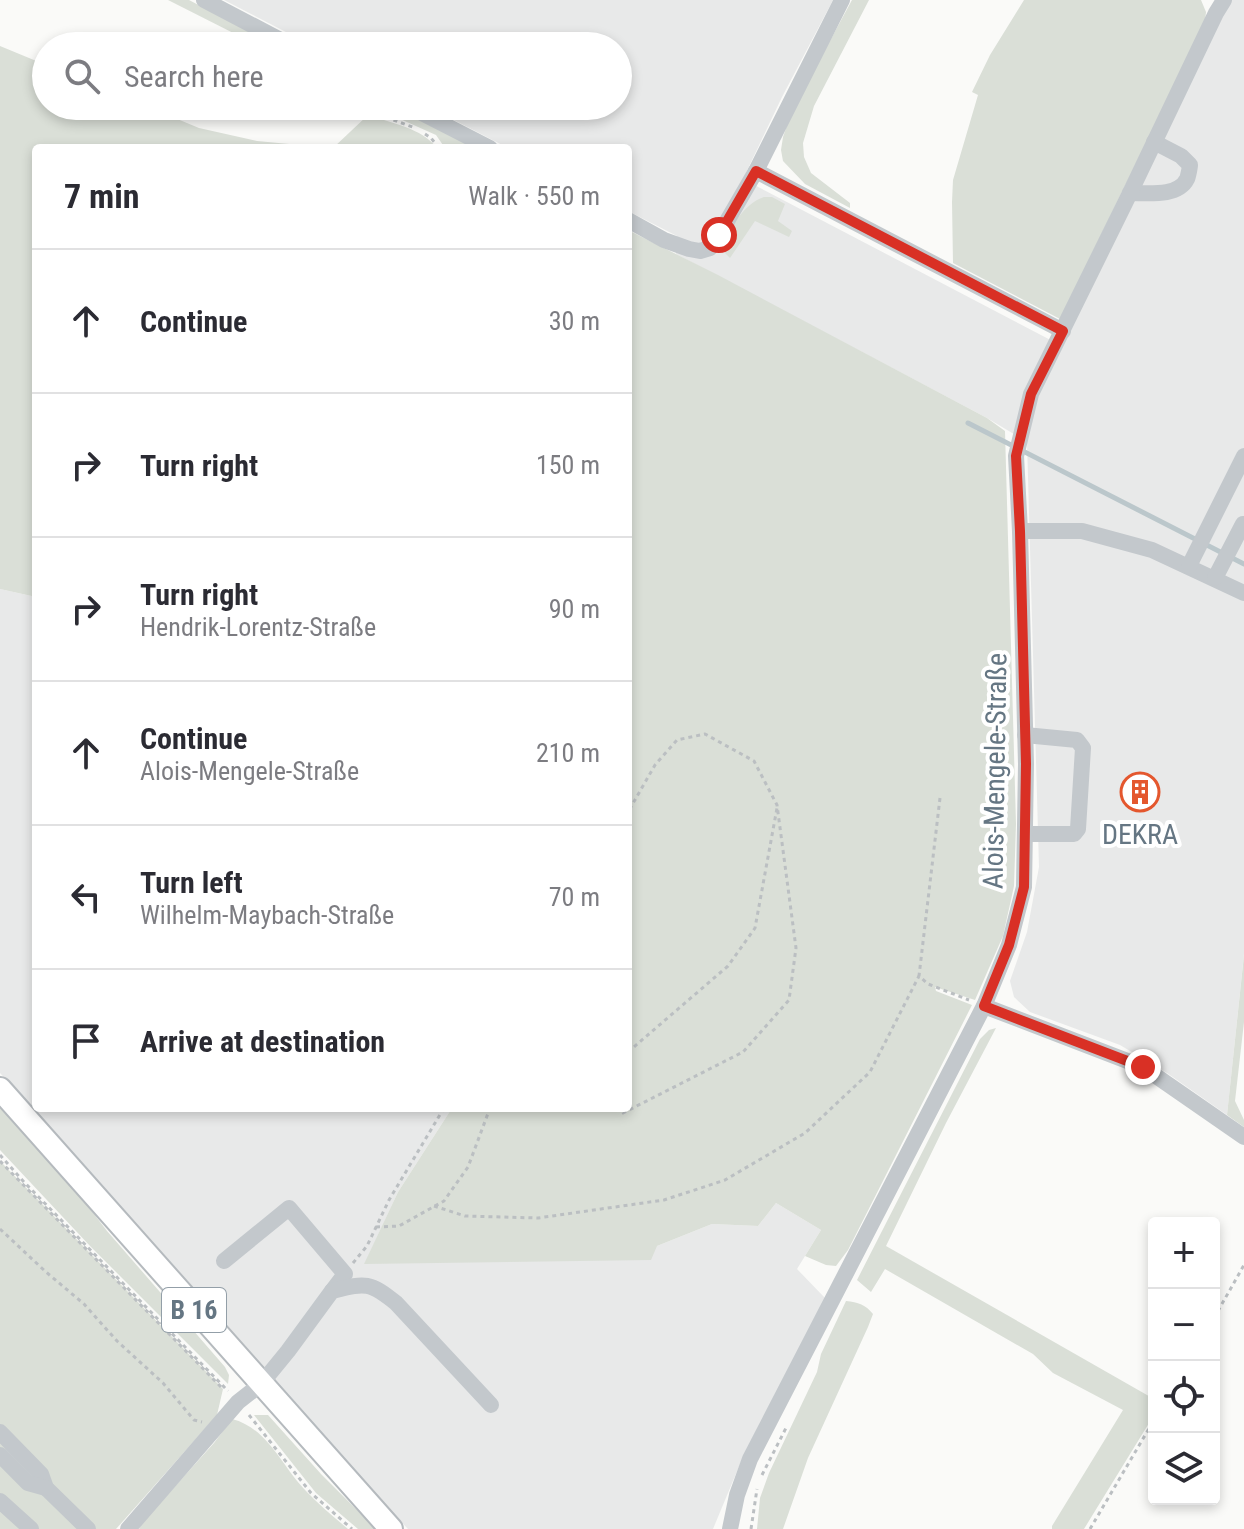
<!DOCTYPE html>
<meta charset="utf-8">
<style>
:root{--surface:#fff;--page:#f7f7f7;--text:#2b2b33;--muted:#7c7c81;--line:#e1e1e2}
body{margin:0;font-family:"Roboto Condensed",sans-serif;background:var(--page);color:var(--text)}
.controls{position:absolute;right:24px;bottom:24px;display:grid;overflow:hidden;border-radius:8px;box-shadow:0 4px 12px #0003}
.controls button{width:72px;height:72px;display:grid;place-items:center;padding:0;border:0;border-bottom:2px solid var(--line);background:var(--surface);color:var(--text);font:40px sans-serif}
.stop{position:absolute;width:24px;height:24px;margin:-18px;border:6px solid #d93025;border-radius:50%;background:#fff}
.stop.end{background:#d93025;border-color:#fff;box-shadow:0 2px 8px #0008}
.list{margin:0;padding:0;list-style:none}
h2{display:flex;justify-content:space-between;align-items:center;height:104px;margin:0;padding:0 32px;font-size:34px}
h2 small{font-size:26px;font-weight:400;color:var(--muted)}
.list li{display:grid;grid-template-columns:52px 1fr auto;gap:24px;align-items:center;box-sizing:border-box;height:144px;padding:0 32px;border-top:2px solid var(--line)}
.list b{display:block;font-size:30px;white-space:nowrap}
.list p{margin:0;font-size:26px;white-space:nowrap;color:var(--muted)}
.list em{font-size:26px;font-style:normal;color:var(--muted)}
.icon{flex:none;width:44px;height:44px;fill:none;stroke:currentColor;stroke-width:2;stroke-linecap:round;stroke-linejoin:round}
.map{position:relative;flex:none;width:1244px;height:1529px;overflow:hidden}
.search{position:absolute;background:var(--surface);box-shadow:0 4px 12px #0003;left:32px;top:32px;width:600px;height:88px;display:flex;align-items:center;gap:20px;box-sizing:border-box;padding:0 28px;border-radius:44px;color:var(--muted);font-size:30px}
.panel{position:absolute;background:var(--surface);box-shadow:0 4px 12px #0003;left:32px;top:144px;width:600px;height:968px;border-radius:8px}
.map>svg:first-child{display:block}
.built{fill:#e8e9e9}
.green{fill:#dadfd7}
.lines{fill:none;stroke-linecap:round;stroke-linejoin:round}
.stream{stroke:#bbc7cb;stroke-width:5}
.major-casing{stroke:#b5babe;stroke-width:26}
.path{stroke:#bbbfc2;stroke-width:3;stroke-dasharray:4 4;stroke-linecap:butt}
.minor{stroke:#c3c8cc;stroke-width:16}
.major{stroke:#fff;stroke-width:22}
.route{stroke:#d93025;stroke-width:10}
.labels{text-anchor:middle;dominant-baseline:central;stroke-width:8;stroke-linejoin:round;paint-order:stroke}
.shield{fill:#fff;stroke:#939fa8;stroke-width:2}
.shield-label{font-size:26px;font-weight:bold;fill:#657683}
.street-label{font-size:28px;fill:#657683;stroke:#fff}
.poi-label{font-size:28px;fill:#657683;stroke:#fff}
</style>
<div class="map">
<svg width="1244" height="1529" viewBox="0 0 1244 1529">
<rect width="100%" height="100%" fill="#fafaf8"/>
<g class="built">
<path d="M224,0H833L782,97L743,179L1062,346L1228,0H1244V954L1227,1115L1167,1073L1120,1045L1030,1012L1014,997L1010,981L1027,932L1039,867L1027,442L987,418L676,254L677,236L628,211V148H508L427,106H618V46H313Z"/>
<path d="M0,589L36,597V1108H452L398,1192L365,1263L657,1246L712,1224L758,1226L776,1203L821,1230L797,1269L825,1298L745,1452L713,1529H408L317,1432L109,1193L0,1073Z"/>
</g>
<g class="green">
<path d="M168,0H189L276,46H259Z"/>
<path d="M852,0H869L814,106L803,143L804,157L811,173L850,203V208L805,184L783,161L781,150L783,137L792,111Z"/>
<path d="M1024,0H1201L1206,12L1205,22L1060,319L953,263L952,202L953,180L978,95L972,92L990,55Z"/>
<path d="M0,46L46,65V106H146L199,128L257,141L332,148H36V597L0,589Z"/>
<path d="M371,106H394L475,148H445L436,135Z"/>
<path d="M368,115C391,123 422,128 437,148H333Z"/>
<path d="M764,197H772L785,204L778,221L792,231L789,237L755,221L730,258L725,253L721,246C732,227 743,204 764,197Z"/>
<path d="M628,230L718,275L987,418L1005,431L1016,824L1014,886L1003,936L975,1000L935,987L936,991L972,1005L848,1250L836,1266L826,1265L805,1256L821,1230L776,1203L758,1226L712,1224L657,1246L651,1260L364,1264L398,1192L452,1108H628Z"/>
<path d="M1244,955V1022L1235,1101L1244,1120V1127L1227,1115Z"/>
<path d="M996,1028L946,1123L886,1246L1154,1399V1415L1084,1529H1052V1526L1123,1410L1053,1373L1033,1354L885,1269L871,1292L857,1280L980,1039L989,1030Z"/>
<path d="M0,1100L67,1179L107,1231L225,1367L229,1375L228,1384L91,1247L0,1150Z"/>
<path d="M0,1161L223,1389L217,1415L116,1529H0Z"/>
<path d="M846,1301C858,1302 866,1305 873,1314L868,1327L808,1458L783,1529H757L760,1498L769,1473L817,1372L821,1354Z"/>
<path d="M254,1415H268L321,1474L376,1529H358L316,1493Z"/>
<path d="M232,1419C268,1428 282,1467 306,1491C319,1505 334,1517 348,1529H139L142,1523L214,1443Z"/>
</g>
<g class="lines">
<path class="stream" d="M968,423L1244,564"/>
<defs>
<path id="major" d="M0,1089L391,1529"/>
</defs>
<use href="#major" class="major-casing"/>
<g class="path">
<path d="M356,106L415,128"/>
<path d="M425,134L431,138L439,148"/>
<path d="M940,798L919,976L928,984L969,1000"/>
<path d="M628,1052L728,966L755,928L777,808"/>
<path d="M616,1108L623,1113L743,1052L789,1000L796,948L777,805L754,761L705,734L677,740L655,765L628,812"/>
<path d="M0,1155L24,1182L228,1391"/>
<path d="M0,1161L223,1389"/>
<path d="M434,1206L465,1216L538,1218L664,1200L725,1180L805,1133L870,1072L919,976"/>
<path d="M376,1227L399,1226L444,1201L468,1167L490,1108"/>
<path d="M0,1229L46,1272L84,1304L117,1341L163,1383L194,1420L202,1422"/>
<path d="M353,1263L367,1246L389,1200L444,1108"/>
<path d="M1214,1318L1244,1265"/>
<path d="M249,1415L311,1493L352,1529"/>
<path d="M762,1475L786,1428"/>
<path d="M751,1529L757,1489"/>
<path d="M1090,1529L1154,1420"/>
</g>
<g class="minor">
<path d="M204,0L292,46"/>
<path d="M408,106L490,148"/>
<path d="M756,171L1063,331"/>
<path d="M1130,193C1148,193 1178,197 1187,179C1188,177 1190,167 1190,165L1181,156L1154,142"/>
<path d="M628,220L664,240L689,249L700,251L710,248L719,235L756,171L842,0"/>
<path d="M1020,531H1082L1152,550L1244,593"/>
<path d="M1189,566L1244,456"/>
<path d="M1215,578L1243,524"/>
<path d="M1025,834H1074L1078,829L1083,748L1077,740L1025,735"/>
<path d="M984,1006L1143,1067L1244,1137"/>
<path d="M224,1261L289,1208L345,1274L332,1291"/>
<path d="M0,1432L41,1474L46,1488L88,1529"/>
<path d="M0,1455L28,1483L46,1488"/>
<path d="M0,1501L31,1529"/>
<path d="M128,1529L238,1402L261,1384L288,1351L332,1291C365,1283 369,1281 396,1303L491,1405"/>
<path d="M730,1529L737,1495L750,1459L984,1006L1009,945L1024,887L1026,764L1020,531L1016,456L1031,394L1130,193L1216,13L1224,0"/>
</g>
<use href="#major" class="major"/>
</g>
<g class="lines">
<path class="route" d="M719,235L756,171L1063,331L1031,394L1016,456L1020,531L1026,764L1024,887L1009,945L984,1006L1143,1067"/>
</g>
<defs>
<symbol id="building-ring" viewBox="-11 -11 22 22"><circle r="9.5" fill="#fff" stroke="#e4572e" stroke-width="1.5"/><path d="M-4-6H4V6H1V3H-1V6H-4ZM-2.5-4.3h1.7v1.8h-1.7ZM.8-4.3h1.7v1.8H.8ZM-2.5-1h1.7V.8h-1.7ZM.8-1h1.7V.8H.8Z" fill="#e4572e"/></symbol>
</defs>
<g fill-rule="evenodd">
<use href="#building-ring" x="1118" y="770" width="44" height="44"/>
</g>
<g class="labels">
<rect class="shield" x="162" y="1288" width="64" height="44" rx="6"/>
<g class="shield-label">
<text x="194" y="1310">B 16</text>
</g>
<g class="street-label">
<text transform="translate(995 771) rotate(-89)">Alois-Mengele-Straße</text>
</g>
<g class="poi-label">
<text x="1140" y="834">DEKRA</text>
</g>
</g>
</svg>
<div class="controls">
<button>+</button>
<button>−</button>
<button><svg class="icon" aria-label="locate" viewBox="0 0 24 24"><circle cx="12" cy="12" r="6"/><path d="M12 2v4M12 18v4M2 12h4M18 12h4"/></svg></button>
<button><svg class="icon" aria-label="layers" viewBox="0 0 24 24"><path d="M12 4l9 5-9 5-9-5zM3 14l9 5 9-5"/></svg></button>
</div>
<div class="stop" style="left:719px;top:235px"></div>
<div class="stop end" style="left:1143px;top:1067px"></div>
<div class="search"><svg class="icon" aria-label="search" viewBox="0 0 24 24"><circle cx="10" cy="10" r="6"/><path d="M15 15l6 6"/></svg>Search here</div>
<section class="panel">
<h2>7 min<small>Walk · 550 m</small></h2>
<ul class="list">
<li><svg class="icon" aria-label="ahead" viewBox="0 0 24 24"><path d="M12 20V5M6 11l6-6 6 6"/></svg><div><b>Continue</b></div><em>30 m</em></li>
<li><svg class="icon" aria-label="right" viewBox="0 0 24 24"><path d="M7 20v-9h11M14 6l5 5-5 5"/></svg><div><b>Turn right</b></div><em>150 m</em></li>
<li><svg class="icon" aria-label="right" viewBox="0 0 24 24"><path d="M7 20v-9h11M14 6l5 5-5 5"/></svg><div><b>Turn right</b><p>Hendrik-Lorentz-Straße</p></div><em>90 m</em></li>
<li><svg class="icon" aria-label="ahead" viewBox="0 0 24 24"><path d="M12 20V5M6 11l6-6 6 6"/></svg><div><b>Continue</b><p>Alois-Mengele-Straße</p></div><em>210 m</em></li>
<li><svg class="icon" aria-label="left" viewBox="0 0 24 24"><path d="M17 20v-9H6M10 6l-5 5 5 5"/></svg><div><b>Turn left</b><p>Wilhelm-Maybach-Straße</p></div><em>70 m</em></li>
<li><svg class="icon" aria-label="arrive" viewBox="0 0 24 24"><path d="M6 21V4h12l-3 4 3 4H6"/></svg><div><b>Arrive at destination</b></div></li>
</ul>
</section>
</div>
